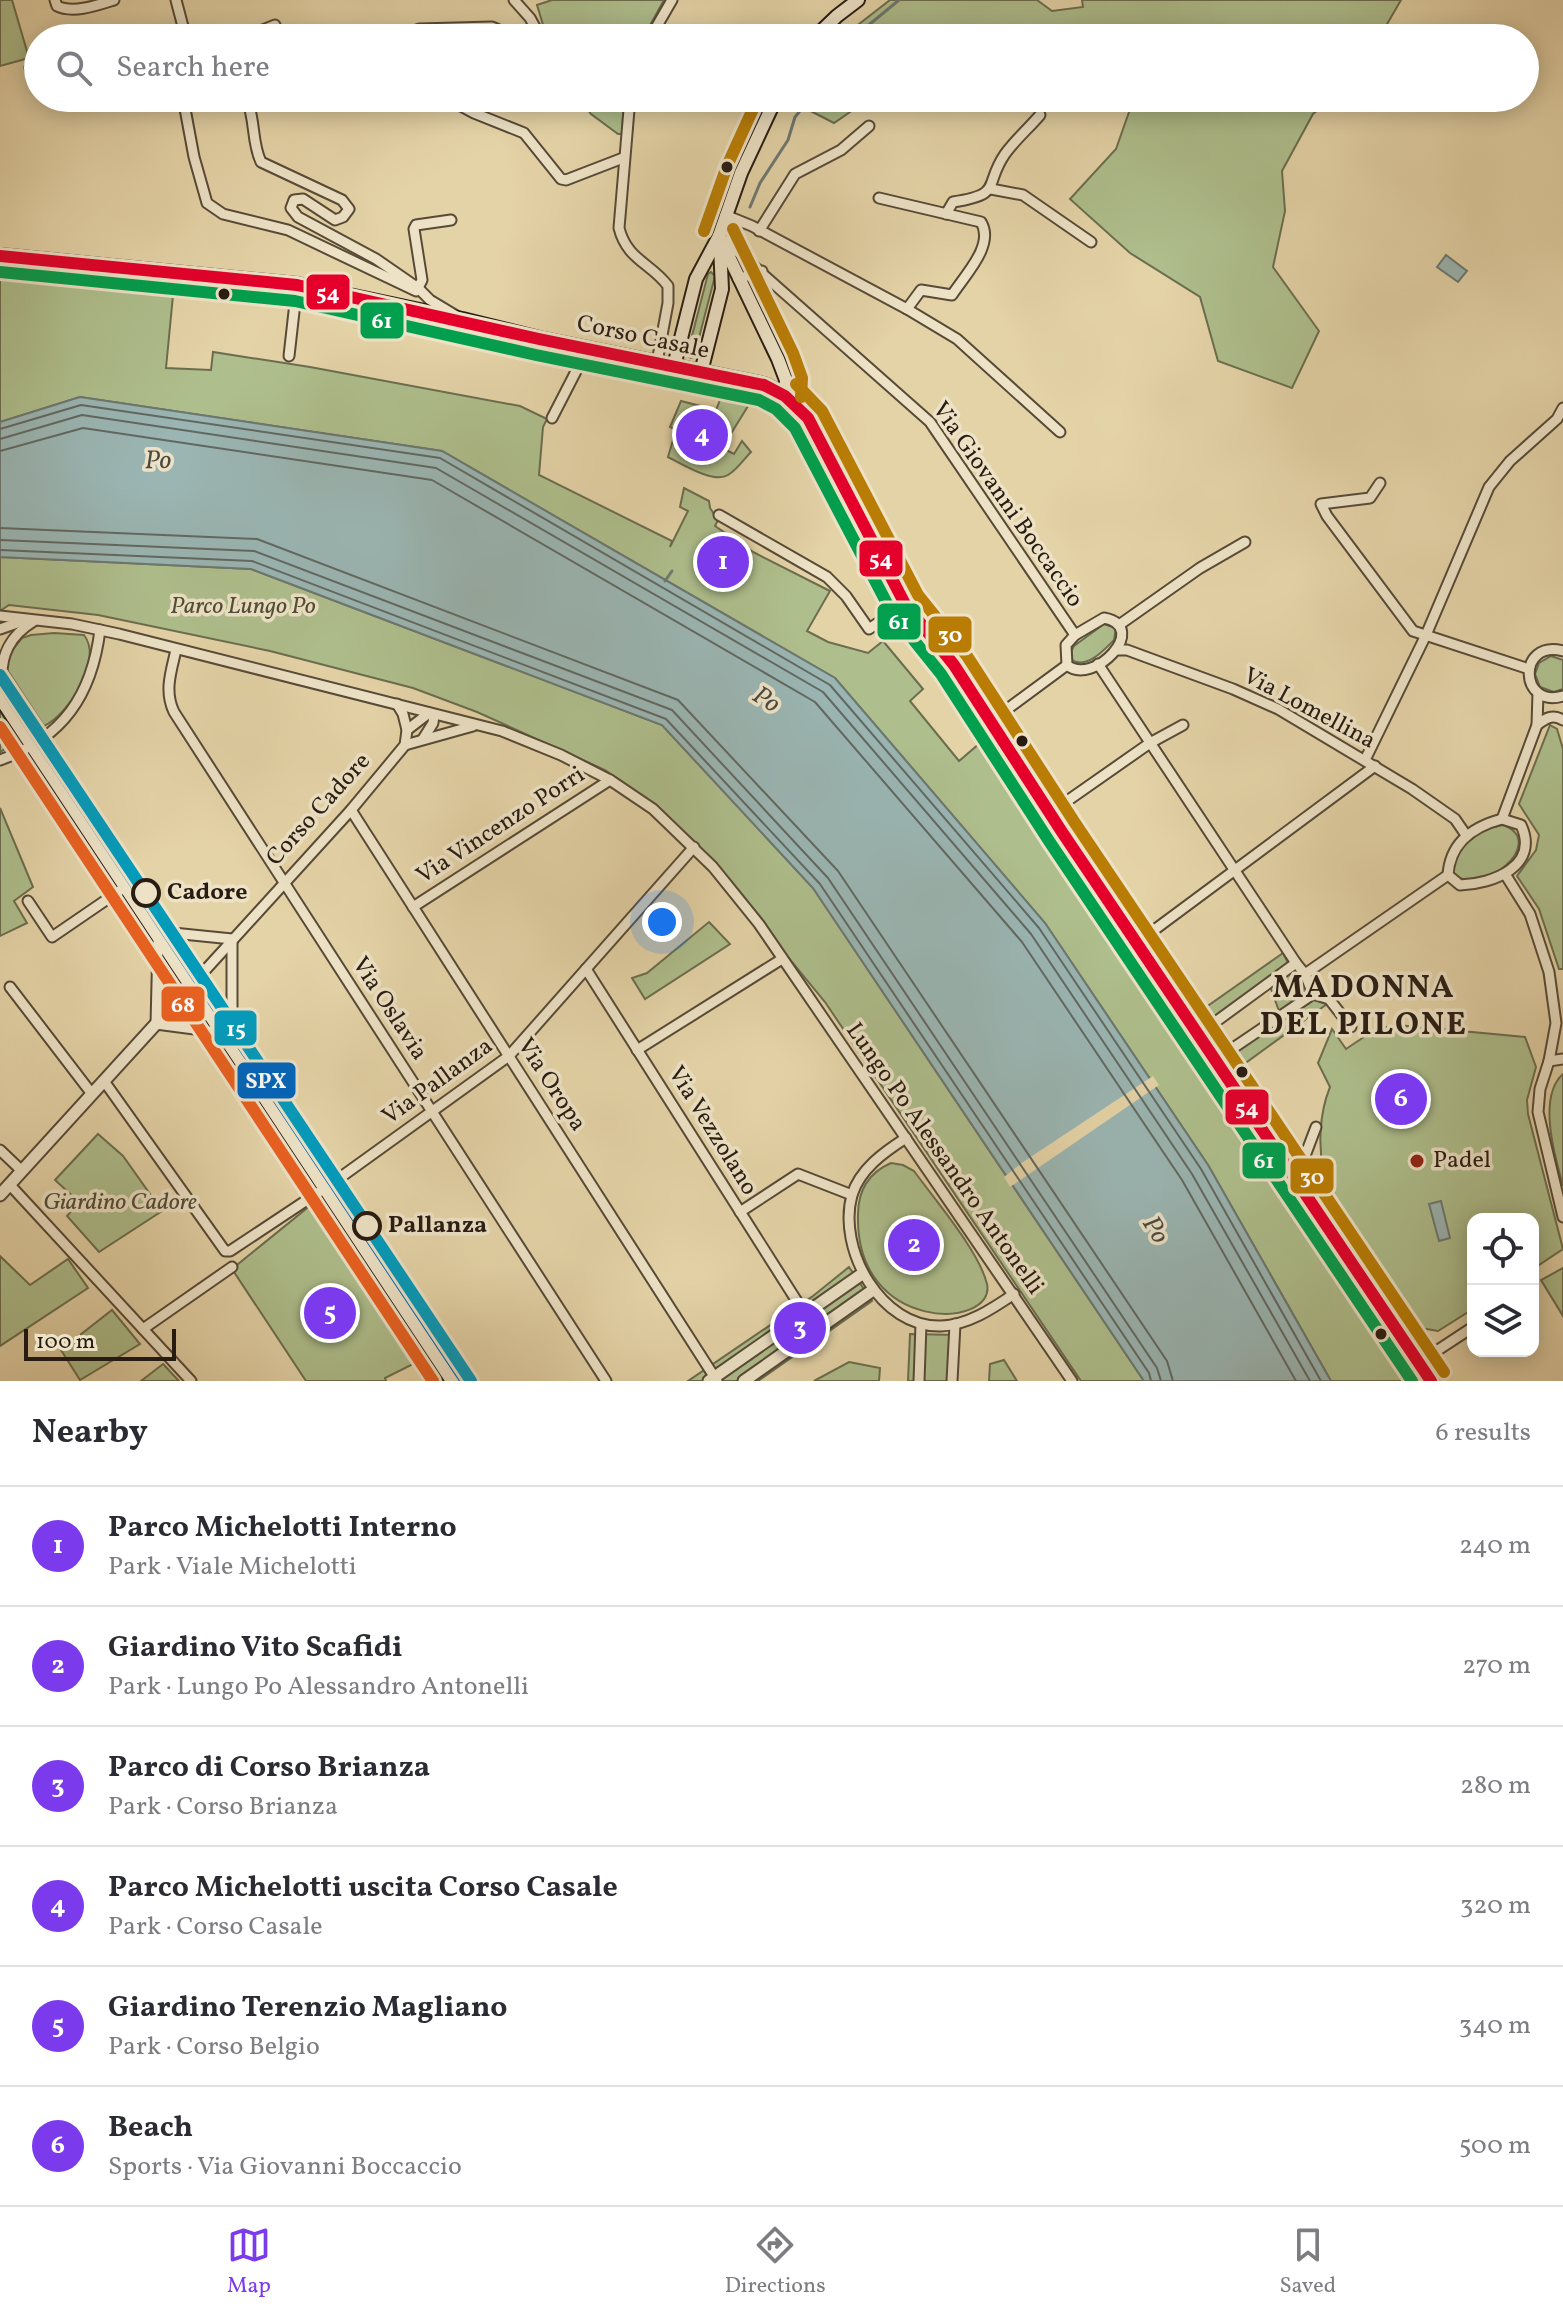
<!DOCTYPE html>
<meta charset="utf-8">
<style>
:root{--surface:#fff;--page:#f2f2f3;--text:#2b2b33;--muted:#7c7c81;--line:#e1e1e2;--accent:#7c3aed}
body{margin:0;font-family:Vollkorn,serif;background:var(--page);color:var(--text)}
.controls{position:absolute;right:24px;bottom:24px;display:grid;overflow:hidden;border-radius:16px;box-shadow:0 4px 20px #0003}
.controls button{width:72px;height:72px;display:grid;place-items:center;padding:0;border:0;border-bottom:2px solid var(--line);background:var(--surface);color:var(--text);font:40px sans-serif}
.scale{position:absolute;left:24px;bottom:20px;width:152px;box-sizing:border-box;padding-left:8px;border:4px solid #281c12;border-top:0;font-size:22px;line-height:28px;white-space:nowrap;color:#281c12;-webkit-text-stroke:6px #ede2c6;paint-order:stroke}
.you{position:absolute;left:662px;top:922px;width:28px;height:28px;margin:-20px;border:6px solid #fff;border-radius:50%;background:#1a73e8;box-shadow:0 0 0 12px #1a73e833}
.badge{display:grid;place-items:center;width:52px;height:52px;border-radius:50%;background:var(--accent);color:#fff;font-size:26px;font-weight:700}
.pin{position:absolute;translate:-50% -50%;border:4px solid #fff;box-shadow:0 2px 8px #0006}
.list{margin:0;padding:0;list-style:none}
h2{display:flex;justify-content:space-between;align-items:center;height:104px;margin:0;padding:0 32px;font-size:34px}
h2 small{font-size:26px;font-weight:400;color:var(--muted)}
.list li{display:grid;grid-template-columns:52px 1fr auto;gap:24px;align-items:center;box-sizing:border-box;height:120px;padding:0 32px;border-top:2px solid var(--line)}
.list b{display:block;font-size:30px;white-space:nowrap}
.list p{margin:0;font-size:26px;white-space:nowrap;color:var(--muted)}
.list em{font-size:26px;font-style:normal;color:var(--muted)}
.icon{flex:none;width:44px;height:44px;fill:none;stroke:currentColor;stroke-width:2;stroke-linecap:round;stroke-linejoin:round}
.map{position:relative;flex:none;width:1563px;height:1381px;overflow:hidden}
.search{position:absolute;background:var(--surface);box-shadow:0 4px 20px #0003;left:24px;right:24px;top:24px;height:88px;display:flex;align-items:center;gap:20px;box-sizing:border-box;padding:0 28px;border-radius:44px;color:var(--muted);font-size:30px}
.sheet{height:824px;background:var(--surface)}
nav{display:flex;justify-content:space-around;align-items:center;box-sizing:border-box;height:112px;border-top:2px solid var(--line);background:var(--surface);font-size:22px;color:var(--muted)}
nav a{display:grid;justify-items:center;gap:4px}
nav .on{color:var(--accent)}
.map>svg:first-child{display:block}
.green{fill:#aebe8c;stroke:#6b6d4f;stroke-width:2}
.water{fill:#9ab5b2;stroke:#6c7872;stroke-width:2}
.pier{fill:#e4d3a7}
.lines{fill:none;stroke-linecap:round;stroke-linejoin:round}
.shore{stroke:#616862;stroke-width:2}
.stream{stroke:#6c7872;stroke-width:3}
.minor-casing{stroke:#574a37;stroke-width:13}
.tertiary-casing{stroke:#574a37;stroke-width:15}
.secondary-casing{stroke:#281c12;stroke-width:16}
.primary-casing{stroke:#281c12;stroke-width:18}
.minor{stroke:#ede2c6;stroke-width:9}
.tertiary{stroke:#ede2c6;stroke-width:11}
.secondary{stroke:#ede2c6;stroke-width:12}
.primary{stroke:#e4d3a7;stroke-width:14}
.bus-1-casing{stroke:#ede2c6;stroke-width:18}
.bus-2-casing{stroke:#ede2c6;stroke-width:18}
.bus-3-casing{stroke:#ede2c6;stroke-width:18}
.bus-4-casing{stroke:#ede2c6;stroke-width:18}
.bus-5-casing{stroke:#ede2c6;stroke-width:18}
.bus-1{stroke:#e4002b;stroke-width:12}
.bus-2{stroke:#029f4e;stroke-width:12}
.bus-3{stroke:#b97d05;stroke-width:12}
.bus-4{stroke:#0065bd;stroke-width:12}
.bus-5{stroke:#e86121;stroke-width:12}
.tram-1-casing{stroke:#ede2c6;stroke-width:18}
.tram-1{stroke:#049bbb;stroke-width:12}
.bus-dot{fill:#281c12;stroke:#ede2c6;stroke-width:3}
.stop-dot{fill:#ede2c6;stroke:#281c12;stroke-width:4}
.poi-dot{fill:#8f2418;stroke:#ede2c6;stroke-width:3}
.labels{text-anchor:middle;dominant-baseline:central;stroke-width:7;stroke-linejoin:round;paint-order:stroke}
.street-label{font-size:24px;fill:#281c12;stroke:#ede2c6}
.park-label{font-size:24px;font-style:italic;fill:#504d37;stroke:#ede2c6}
.stop-label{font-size:24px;font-weight:bold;fill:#281c12;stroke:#ede2c6;text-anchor:start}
.poi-label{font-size:24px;fill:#281c12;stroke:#ede2c6;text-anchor:start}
.water-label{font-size:26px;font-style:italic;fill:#4a4a42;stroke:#ede2c6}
.district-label{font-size:32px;font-weight:bold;letter-spacing:2px;fill:#281c12;stroke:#ede2c6}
.line-badge{stroke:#ede2c6;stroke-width:3}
.badge-label{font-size:22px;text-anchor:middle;font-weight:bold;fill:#fff}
</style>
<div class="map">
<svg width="1563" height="1381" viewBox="0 0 1563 1381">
<rect width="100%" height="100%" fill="#e4d3a7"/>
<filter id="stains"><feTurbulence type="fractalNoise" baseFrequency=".0025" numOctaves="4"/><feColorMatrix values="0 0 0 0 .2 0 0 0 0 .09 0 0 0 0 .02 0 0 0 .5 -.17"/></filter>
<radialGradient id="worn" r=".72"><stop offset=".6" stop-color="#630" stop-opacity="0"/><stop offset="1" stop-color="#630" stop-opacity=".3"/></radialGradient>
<g class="green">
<path d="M0,0H12L29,58L0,66Z"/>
<path d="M552,0H664L643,38H547L537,5Z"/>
<path d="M890,0H1037L1052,11L1083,7L1082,0H1401L1379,38H841Z"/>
<path d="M579,98H624L622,134H618L591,114Z"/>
<path d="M798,98H896L890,109L853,110L834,123L795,103Z"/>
<path d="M1134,98H1332L1313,114L1282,171L1285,211L1273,267L1319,331L1292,388L1218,361L1200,297L1130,253L1070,199L1116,149Z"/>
<path d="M0,269L174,285L166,368L211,370L213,352L310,367L520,406L547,419L543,427L539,475L672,541L670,547L688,511L680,507L684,488L709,501L710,508L718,520L715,526L753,552L830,591L807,631L828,642L868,653L883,641L923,689L910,701L959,761L987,737L1414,1374L1400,1381H1331L1208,1165L1045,923L835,678L442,451L80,397L0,422Z"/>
<path d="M711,272L715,276L694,357L691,358L687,355L708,274Z"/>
<path d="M724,390L753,398L722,448L734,454L742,441L751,452C744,459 737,470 728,475C714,484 682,464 668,457L676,430L670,427L681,401L716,410Z"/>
<path d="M0,557L251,569L662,725L813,888L1144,1381H1081L825,1002L736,894L657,806L605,770L477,712L413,688L270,651L98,615L9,605L0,611Z"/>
<path d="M1104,624L1116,628L1114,640C1104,650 1088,668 1073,661L1070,653L1074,646Z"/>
<path d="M54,633L84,635C104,660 68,715 44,726L6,668L8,655L22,638L31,635Z"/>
<path d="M1551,656L1563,660V689L1554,692L1540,687L1535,674L1539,663Z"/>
<path d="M0,708L20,740L0,752Z"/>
<path d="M1550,725L1557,729L1563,749V969H1559L1539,909L1517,876L1536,850L1539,835L1519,804Z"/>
<path d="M0,808L33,887L14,901L27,923L0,936Z"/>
<path d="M1503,825C1550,842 1479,902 1451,872C1455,845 1477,829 1503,825Z"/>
<path d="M709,922L730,944L645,999L632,978L647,973Z"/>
<path d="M1283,953L1288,963L1210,1020L1202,1010Z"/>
<path d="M1289,972C1299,976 1305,984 1303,995L1279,1011L1270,986Z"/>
<path d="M1312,998L1327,1004L1240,1067L1231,1054Z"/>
<path d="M1397,1025L1525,1037L1536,1067L1527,1100L1528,1114L1563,1249L1533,1269V1219H1473V1309L1438,1331L1409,1326L1315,1185L1324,1176C1318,1147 1319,1114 1330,1087L1318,1063L1332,1029L1346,1049L1376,1029Z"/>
<path d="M1563,1074V1186C1555,1157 1537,1097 1563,1074Z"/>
<path d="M98,1134L123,1156L162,1211L99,1252L67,1216L79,1202L55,1180Z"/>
<path d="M891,1163L903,1165L914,1171C935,1200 979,1251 987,1284C997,1329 855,1335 858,1215C858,1190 868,1173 891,1163Z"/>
<path d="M322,1196L427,1357L385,1378L386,1381H306L232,1269Z"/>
<path d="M0,1256L30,1285L68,1259L88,1288L0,1346Z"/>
<path d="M849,1267L872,1301L758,1381H688L813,1296Z"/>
<path d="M1563,1268V1316L1541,1280Z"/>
<path d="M112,1310L140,1344L80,1380L61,1350Z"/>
<path d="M910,1334L958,1335L955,1381H908Z"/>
<path d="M1004,1360L1017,1381H989L990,1364Z"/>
<path d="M849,1362L880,1368L879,1381H814Z"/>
<path d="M163,1364L179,1381H141Z"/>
</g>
<g class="water">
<path d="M1446,255L1467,271L1458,282L1437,267Z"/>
<path d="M80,397L442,451L835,678L1045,923L1208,1165L1331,1381H1144L813,888L662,725L251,569L0,557V422Z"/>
<path d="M1441,1201L1450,1238L1439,1241L1429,1204Z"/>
</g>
<path class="pier" d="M1153,1076L1159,1085L1010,1187L1004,1177L1023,1162Z"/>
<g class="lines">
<g class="shore">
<path d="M0,429L81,405L440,458L830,685L1039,928L1201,1169L1321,1381"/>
<path d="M0,439L82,415L436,468L823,692L1031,934L1192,1174L1310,1381"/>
<path d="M0,451L83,428L432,480L815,702L1022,942L1182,1180L1296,1381"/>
<path d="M0,528L257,539L678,700L838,871L1167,1361L1173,1381"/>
<path d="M0,540L254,551L672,710L828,878L1157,1368L1161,1381"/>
<path d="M0,550L252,561L666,719L820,884L1149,1373L1151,1381"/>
</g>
<g class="stream">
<path d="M853,38L899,0"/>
<path d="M750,207L760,183L788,140L795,117L805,105L819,98"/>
<path d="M665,581L672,571"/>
</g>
<defs>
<g id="minor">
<path d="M55,0L57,6C73,14 98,5 114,0"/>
<path d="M176,0L186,38"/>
<path d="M514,0L530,18L541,38"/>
<path d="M243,38L275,25"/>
<path d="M395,38L419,29L492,27L517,38"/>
<path d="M650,38L672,0"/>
<path d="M30,68L38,76"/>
<path d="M183,98L194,157L207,203L223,214L288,230L416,291"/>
<path d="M246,98C256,119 251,141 261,162L342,200L349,209L343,217L335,220L303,199L294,200L291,208L298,217L376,259L418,288L430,300L460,318"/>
<path d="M446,98L474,113L524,133L561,179L566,180L623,158"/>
<path d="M630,98L619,228C627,260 651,263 668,286V303L657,362"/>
<path d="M991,189L1023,195L1091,242"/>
<path d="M879,198L981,222C995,245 965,275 952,295L921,290L907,309"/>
<path d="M946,214L953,202C1004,194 983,186 1005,154C1015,140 1029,128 1040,115"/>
<path d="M725,215L752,226L907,309L957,339L1060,432"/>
<path d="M759,231L795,174L841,150L869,126"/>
<path d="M722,238L930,422L1075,635"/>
<path d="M738,279L762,271"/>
<path d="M418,288L422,280L414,229L416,225L451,220"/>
<path d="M289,356L297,285"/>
<path d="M552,418L588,348"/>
<path d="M1380,483L1370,498L1321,504L1327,516L1413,631L1529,669"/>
<path d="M719,515L827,577L846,596L869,629L905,604"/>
<path d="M0,616L72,624L119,634L502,731L561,755L610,780L653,809L713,867L759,924L1072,1381"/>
<path d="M1104,618C1151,627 1093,687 1067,665L1066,645L1075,635Z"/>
<path d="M1119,625L1200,568L1245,542"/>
<path d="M0,629L20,622"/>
<path d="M176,650C171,672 164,691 174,712L606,1381"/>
<path d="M1116,650H1127L1233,689L1278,709L1412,789L1455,819L1466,835"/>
<path d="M1563,651C1517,639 1519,709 1563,696"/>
<path d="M1098,664L1296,963"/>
<path d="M2,683C0,654 11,635 34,621"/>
<path d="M991,721L1067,665"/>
<path d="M1537,725C1546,718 1552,714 1563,720"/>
<path d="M407,730L429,713"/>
<path d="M423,739L433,723L434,715"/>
<path d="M405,745L473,726"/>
<path d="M0,760C63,738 92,695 100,630"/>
<path d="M1365,760L1426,635L1489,487L1510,461L1557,419L1563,408"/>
<path d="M351,810L717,1381"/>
<path d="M1050,813L1150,743L1183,725"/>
<path d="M1502,819L1521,825C1540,866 1493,884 1460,885L1448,875C1450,843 1472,827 1502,819Z"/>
<path d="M1502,819L1537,725L1538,693"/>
<path d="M1505,874L1530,914L1549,972L1556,1023L1549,1061L1540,1089L1538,1112L1563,1217"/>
<path d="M28,901L52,937L128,885"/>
<path d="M413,907L610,780"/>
<path d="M173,933L232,939V1019L217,1032L156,1024L158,942Z"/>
<path d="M1138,942L1375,766"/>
<path d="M586,969L805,1314"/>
<path d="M1305,974L1448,875"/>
<path d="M199,977L351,810L405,745L407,730L403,714L397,704"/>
<path d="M10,987L92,1094"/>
<path d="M1313,994L1329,999L1351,1027"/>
<path d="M1199,1034L1296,963L1305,974L1313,994L1217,1059"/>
<path d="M637,1050L782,959"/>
<path d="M1549,1061L1563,1059"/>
<path d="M104,1081L225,1251H230L334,1182L509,1056L694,847"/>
<path d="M906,1138C884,1152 860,1169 852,1195C837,1249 881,1328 941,1326C968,1325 992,1309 1014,1294"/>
<path d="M0,1150L22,1171"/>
<path d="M1293,1175L1305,1156L1316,1127"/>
<path d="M10,1185L191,1381"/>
<path d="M740,1212L798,1174L852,1195"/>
<path d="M143,1329L232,1267"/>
<path d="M1414,1356L1438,1350L1473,1327"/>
<path d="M919,1381L921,1324"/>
<path d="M952,1381L955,1324"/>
</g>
<g id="tertiary">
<path d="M0,1195L196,980"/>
<path d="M709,1381L862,1274"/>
<path d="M744,1381L873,1290"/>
</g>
<g id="secondary">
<path d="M814,38L837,16L858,0"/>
<path d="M719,236L778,359L786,380L785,396"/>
<path d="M674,366L696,279L719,236L741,173L776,98"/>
<path d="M701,372L722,289L720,246"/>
<path d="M0,680L466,1381"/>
<path d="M0,698L452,1381"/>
</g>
<path id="primary" d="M0,256L297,285L462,320L539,339L764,385L785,396L808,418L905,604L954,665L1062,832L1223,1068L1431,1381"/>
</defs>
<use href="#minor" class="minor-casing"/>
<use href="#tertiary" class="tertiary-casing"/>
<use href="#secondary" class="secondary-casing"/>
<use href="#primary" class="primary-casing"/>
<use href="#minor" class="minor"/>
<use href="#tertiary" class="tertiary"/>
<use href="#secondary" class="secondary"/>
<use href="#primary" class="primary"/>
<defs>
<path id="bus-1" d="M0,256L297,285L539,339L764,385L785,396L808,418L905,604L954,665L1062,832L1431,1381"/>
<path id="bus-2" d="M0,272L295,301L536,355L759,400L776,409L795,428L892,613L941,674L1049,841L1412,1381"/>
<g id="bus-3">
<path d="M733,229L793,353L802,378L801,397"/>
<path d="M704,231L727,166L758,98"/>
<path d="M796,384L822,411L918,595L967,656L1075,823L1444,1372"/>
</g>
<path id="bus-4" d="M0,680L466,1381"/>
<path id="bus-5" d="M0,727L433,1381"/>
</defs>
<use href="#bus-1" class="bus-1-casing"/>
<use href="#bus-2" class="bus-2-casing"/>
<use href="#bus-3" class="bus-3-casing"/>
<use href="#bus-4" class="bus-4-casing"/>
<use href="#bus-5" class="bus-5-casing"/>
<use href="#bus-1" class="bus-1"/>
<use href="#bus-2" class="bus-2"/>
<use href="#bus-3" class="bus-3"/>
<use href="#bus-4" class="bus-4"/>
<use href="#bus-5" class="bus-5"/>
<defs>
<path id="tram-1" d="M0,675L471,1381"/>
</defs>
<use href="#tram-1" class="tram-1-casing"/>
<use href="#tram-1" class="tram-1"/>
</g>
<g class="bus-dot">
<circle cx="727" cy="167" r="7"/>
<circle cx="224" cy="294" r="7"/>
<circle cx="1022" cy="741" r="7"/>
<circle cx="1242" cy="1072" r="7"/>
<circle cx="1381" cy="1334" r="7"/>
</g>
<g class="stop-dot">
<circle cx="146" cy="893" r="13"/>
<circle cx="367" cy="1226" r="13"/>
</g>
<circle class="poi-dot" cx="1417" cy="1161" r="8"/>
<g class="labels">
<g class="street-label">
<text transform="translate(643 338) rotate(12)">Corso Casale</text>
<text transform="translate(1007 505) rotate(55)">Via Giovanni Boccaccio</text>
<text transform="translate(1309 709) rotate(28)">Via Lomellina</text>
<text transform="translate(319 810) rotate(-48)">Corso Cadore</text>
<text transform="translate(501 826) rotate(-33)">Via Vincenzo Porri</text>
<text transform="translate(389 1009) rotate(57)">Via Oslavia</text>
<text transform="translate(438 1082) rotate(-36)">Via Pallanza</text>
<text transform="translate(551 1085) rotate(57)">Via Oropa</text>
<text transform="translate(712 1131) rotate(58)">Via Vezzolano</text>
<text transform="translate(944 1159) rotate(55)">Lungo Po Alessandro Antonelli</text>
</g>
<g class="park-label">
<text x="243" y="607">Parco Lungo Po</text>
<text x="120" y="1203">Giardino Cadore</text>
</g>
<g class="stop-label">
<text x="167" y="893">Cadore</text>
<text x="388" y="1226">Pallanza</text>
</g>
<g class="poi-label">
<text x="1433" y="1161">Padel</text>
</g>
<g class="water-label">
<text transform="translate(158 461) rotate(-1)">Po</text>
<text transform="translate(766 700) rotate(32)">Po</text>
<text transform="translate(1155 1230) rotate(58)">Po</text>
</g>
<g class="district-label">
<text x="1364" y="989">MADONNA<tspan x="1364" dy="37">DEL PILONE</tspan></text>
</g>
</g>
<g class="line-badge">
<rect x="305" y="273" width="46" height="38" rx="8" fill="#e4002b"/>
<rect x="359" y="301" width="46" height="39" rx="8" fill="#029f4e"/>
<rect x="858" y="539" width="46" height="39" rx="8" fill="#e4002b"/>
<rect x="876" y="602" width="46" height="39" rx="8" fill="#029f4e"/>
<rect x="927" y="615" width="46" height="39" rx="8" fill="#b97d05"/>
<rect x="160" y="985" width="46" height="38" rx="8" fill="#e86121"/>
<rect x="213" y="1009" width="45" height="38" rx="8" fill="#049bbb"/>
<rect x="236" y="1061" width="61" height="39" rx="8" fill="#0065bd"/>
<rect x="1224" y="1088" width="46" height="38" rx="8" fill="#e4002b"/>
<rect x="1241" y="1141" width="46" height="39" rx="8" fill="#029f4e"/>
<rect x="1289" y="1157" width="46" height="38" rx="8" fill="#b97d05"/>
</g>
<g class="badge-label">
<text x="328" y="300">54</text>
<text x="382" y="328">61</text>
<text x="881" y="566">54</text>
<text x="899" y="629">61</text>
<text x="950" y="642">30</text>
<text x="183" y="1012">68</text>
<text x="236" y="1036">15</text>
<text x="266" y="1088">SPX</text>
<text x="1247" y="1115">54</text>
<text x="1264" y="1168">61</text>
<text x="1312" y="1184">30</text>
</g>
<rect width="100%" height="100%" filter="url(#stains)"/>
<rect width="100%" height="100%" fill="url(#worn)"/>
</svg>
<div class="controls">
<button><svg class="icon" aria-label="locate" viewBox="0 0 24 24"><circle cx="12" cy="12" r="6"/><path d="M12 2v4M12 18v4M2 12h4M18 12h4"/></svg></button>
<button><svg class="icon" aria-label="layers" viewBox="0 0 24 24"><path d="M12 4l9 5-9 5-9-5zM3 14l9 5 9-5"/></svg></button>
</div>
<div class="scale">100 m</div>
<div class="you"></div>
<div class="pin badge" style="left:723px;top:562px">1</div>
<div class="pin badge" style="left:914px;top:1245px">2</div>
<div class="pin badge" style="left:800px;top:1328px">3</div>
<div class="pin badge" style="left:702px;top:435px">4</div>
<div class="pin badge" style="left:330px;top:1313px">5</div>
<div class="pin badge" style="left:1401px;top:1099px">6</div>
<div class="search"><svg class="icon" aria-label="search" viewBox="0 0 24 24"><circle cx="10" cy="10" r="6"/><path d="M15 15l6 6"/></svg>Search here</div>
</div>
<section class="sheet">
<h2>Nearby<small>6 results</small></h2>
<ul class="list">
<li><span class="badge">1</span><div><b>Parco Michelotti Interno</b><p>Park · Viale Michelotti</p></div><em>240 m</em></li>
<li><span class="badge">2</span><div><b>Giardino Vito Scafidi</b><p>Park · Lungo Po Alessandro Antonelli</p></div><em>270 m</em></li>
<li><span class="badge">3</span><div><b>Parco di Corso Brianza</b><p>Park · Corso Brianza</p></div><em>280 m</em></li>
<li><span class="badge">4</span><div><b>Parco Michelotti uscita Corso Casale</b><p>Park · Corso Casale</p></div><em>320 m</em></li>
<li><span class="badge">5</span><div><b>Giardino Terenzio Magliano</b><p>Park · Corso Belgio</p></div><em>340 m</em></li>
<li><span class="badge">6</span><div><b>Beach</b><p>Sports · Via Giovanni Boccaccio</p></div><em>500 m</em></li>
</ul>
</section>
<nav>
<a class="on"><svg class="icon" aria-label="map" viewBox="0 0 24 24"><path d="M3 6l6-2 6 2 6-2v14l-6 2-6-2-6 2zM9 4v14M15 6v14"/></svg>Map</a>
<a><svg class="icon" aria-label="directions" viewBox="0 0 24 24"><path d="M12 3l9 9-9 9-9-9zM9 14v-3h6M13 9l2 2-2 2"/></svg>Directions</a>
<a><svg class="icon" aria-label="saved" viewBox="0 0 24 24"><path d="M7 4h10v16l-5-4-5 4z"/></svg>Saved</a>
</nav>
